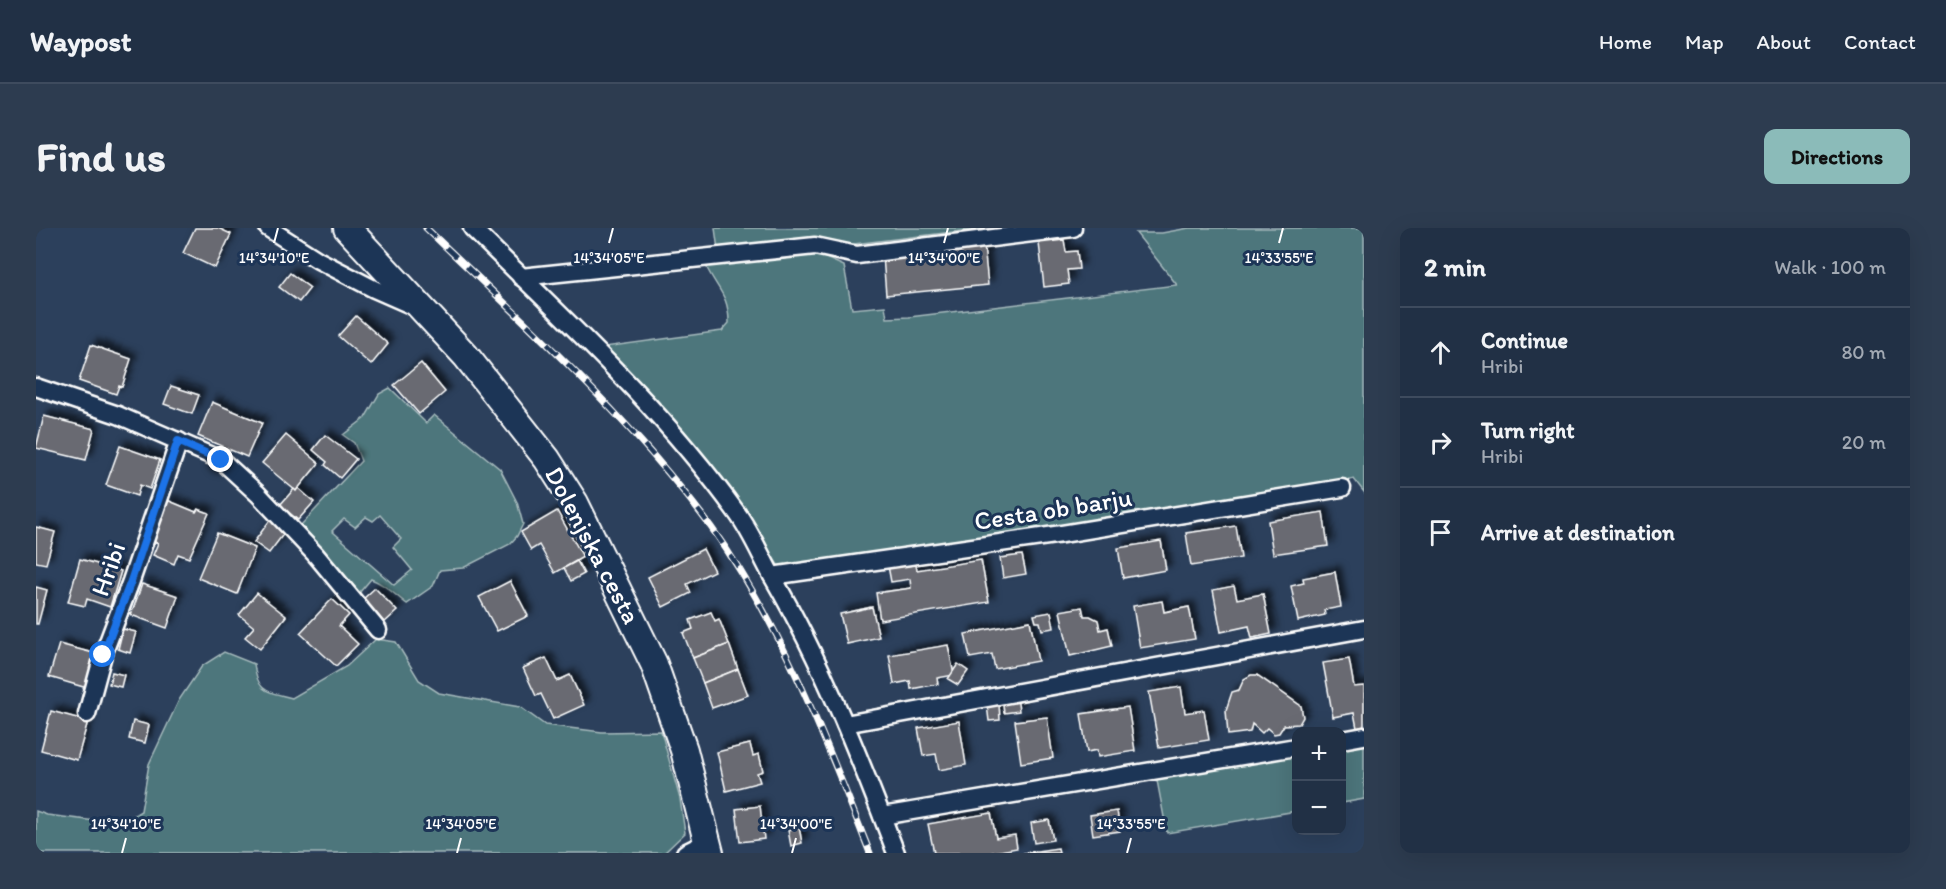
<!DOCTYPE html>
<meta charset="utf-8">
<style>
:root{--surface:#213045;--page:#2d3c50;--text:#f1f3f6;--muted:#a2a9b3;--line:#3e4b5e;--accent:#8bbbb9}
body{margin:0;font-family:Itim,sans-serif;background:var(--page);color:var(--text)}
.controls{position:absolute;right:18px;bottom:18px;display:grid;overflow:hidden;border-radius:12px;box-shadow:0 6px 24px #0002}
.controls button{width:54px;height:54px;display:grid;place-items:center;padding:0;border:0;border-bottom:2px solid var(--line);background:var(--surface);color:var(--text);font:30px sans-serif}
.stop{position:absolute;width:18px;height:18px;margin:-14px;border:4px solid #1a73e8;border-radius:50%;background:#fff}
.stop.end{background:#1a73e8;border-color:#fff;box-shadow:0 2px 6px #0008}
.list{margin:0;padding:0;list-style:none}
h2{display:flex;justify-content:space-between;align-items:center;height:78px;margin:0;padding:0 24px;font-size:26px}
h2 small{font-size:20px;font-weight:400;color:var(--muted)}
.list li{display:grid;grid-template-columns:39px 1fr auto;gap:18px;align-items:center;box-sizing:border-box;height:90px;padding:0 24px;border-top:2px solid var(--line)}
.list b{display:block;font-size:22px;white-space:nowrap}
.list p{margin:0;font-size:20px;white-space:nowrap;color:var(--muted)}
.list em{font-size:20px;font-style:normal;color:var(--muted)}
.icon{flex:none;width:33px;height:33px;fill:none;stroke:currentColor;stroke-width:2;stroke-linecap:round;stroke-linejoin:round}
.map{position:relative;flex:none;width:1328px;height:625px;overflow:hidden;border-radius:12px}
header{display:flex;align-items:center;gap:36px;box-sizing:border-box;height:84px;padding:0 30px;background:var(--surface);border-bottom:2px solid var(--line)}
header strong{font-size:28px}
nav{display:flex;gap:33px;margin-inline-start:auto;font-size:21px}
.intro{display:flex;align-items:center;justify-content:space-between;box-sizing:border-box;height:144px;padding:0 36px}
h1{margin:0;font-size:42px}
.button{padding:15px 27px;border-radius:12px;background:var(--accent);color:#111;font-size:21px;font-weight:700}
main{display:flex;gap:36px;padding:0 36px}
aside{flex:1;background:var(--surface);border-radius:12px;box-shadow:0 6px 24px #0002}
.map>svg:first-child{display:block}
.green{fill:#4d767b;stroke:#a6babd;stroke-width:1.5;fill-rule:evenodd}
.building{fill:#696b72;stroke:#fff;stroke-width:1.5;filter:url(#shadow)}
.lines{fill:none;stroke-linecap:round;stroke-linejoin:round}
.street-casing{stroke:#fff;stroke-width:21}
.primary-casing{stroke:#fff;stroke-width:30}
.street{stroke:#1d3557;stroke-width:16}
.primary{stroke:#1d3557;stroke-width:26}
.rail-casing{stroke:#fff;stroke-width:7}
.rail{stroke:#1d3557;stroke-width:4.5;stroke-dasharray:14;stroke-linecap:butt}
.route{stroke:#1a73e8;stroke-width:8}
.ticks{fill:none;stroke:#fff;stroke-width:2}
.labels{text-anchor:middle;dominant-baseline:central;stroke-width:6;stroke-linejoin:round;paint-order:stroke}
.street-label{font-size:26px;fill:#fff;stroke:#1d3557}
.ticks-label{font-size:15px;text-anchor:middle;fill:#fff;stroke:#1d3557;stroke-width:6;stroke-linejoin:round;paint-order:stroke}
</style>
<header>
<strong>Waypost</strong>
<nav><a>Home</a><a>Map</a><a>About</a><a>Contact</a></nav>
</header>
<div class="intro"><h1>Find us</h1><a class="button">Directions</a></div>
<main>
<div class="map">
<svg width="1328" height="625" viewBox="0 0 1328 625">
<defs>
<filter id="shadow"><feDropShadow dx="5.5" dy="-5.5" stdDeviation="3" flood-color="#0009"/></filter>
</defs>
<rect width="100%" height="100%" fill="#2c405c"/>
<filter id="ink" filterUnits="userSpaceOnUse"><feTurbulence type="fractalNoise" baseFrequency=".0167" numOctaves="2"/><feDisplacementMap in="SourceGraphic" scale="12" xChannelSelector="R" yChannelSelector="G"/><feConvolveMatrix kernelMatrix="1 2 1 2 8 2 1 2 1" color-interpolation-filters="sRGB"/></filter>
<g filter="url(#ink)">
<g class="green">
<path d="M679,0H950L801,18L682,22Z"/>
<path d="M1153,0H1328V264L1318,251L1290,258L1126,284L753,339L742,337L706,280L568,119L686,103L693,95C693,67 681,61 670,38L781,26L808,38L816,81L849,78L851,90L873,89L1141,57L1100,5H1126Z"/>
<path d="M354,160L390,195L398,187L464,241L481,274L487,296L481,308L474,316L427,340L404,342L397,358L371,376C359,367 349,356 335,351L323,365L265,297L325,233L318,215L307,207L329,190L343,166ZM344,287L365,311L357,319L376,342L358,357L296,303L308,291L319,299L330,289L337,293Z"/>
<path d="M340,411L360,414L383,452L403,465L484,479L509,497L566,504L625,503L644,571L649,605L628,625H0V583L11,587L84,596L105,583L113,536L143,472L166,438L188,424L218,436C222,465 230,463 256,470L311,438Z"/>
<path d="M1328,515V571L1306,575V518Z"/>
<path d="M1260,525V583L1131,605L1120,547Z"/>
</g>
<g class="building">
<path d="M159,0H182L195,6L179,40L147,25Z"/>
<path d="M1028,12L1030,24L1041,23L1043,41L1031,42L1033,56L1008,59L1003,15Z"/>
<path d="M948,18L952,57L850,67L847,28Z"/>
<path d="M254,45L274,60L263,74L243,59Z"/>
<path d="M320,88L352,116L335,137L302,108Z"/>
<path d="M55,117L95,131L86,159L83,158L80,166L43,153Z"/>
<path d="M385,135L409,164L383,186L358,157Z"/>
<path d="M135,158L163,167L156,186L128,176Z"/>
<path d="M176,174L226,195L211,229L162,208Z"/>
<path d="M8,188L58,201L50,232L0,220Z"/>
<path d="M250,207L283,235L260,263L226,235Z"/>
<path d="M289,207L320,231L304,250L289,237L291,234L277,222Z"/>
<path d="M84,218L124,232L114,261L104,257L101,268L70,257Z"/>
<path d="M262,260L278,274L262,292L244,277L258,261L260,263Z"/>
<path d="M131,272L160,284L162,281L173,285L153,330L142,326L138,336L117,327L122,315L114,312Z"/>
<path d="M521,283L547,329L519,345L503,317L495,322L485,304Z"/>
<path d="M1287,284L1292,318L1237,326L1232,293Z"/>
<path d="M234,292L249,304L233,325L218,314Z"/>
<path d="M1200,298L1205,330L1155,338L1150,305Z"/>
<path d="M0,299L19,304L10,336L0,334Z"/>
<path d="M181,305L219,320L201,366L162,350Z"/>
<path d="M1125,313L1130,342L1087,350L1082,320Z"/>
<path d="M667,321L678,343L651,356L655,365L627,379L612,349Z"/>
<path d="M986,327L990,346L967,350L964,330Z"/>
<path d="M44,331L85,343L74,379L51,371L49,378L32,374Z"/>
<path d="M945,332L953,374L844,392L840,365L875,360L874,351L855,354L852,338L879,333L881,342Z"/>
<path d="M541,333L548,346L535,353L528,340Z"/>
<path d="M1299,344L1305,379L1288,382L1289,387L1262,393L1255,358L1268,355L1267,350Z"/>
<path d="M474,353L492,388L461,403L443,369Z"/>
<path d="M106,356L142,368L131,400L95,387Z"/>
<path d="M1198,358L1201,371L1227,366L1235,406L1216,410L1213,398L1185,404L1177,362Z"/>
<path d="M0,359L11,362L2,396H0Z"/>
<path d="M339,360L361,383L348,395L326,372Z"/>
<path d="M221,365L250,388L224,421L209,409L218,399L203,387Z"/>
<path d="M296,371L313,387L303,398L322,416L300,438L264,405Z"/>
<path d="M1126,373L1128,384L1153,379L1159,411L1104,420L1097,378Z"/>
<path d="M836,379L843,409L811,416L804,386Z"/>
<path d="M1046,379L1048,388H1054L1062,392L1064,402L1072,400L1076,418L1034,428L1024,383Z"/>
<path d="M675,384L679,393L683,391L693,416L657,430L647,405L657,401L654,392Z"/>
<path d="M1015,384L1018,400L1006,402L1004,394H1000L998,387Z"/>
<path d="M994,393L1002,433L959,441L956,426L934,430L929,406Z"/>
<path d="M87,401L100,404L94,425L82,421Z"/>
<path d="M23,416L61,426L51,460L13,449Z"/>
<path d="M693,416L702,441L667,455L657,430Z"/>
<path d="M912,417L918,447L901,450L902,456L875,461L874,453L858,456L853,427Z"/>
<path d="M510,430L521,453L534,447L548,477L517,491L505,466L500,468L487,440Z"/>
<path d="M1313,431L1318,459L1328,458V498L1321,500L1318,485L1297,489L1287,435Z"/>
<path d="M922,436L932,443L922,457L912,451Z"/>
<path d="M702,441L712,467L676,480L667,455Z"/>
<path d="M76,444L88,447L85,459L73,456Z"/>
<path d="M1215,447H1221L1265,478L1267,489L1263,496L1248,497L1243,505L1238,506L1231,500L1226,505L1216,496L1214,504L1192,507L1190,482L1196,464L1203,462L1208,451Z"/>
<path d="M1145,459L1149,485L1168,482L1173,512L1123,520L1113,464Z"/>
<path d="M981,468L983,483L968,485L966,469Z"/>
<path d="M963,476L964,492L953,493L951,477Z"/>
<path d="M1092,479L1099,523L1062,529L1061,522L1051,524L1045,486Z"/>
<path d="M15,483L52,493L41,532L5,522Z"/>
<path d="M1011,489L1017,530L985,535L979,493Z"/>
<path d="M97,493L113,497L109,515L93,511Z"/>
<path d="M923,493L930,537L903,542L900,526L887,528L882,500Z"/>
<path d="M714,516L717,528L723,526L727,543L721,545L724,554L690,563L681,524Z"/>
<path d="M724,578L728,611L704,614L700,581Z"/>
<path d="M1081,583L1084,603L1057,607L1054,587Z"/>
<path d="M955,585L960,610L979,607L981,620L953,625H898L892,596Z"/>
<path d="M1013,592L1017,612L998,615L995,595Z"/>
<path d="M763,599L766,615L755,618L752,602Z"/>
<path d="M1022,620L1023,625H987Z"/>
</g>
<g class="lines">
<defs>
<g id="street">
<path d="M232,0L282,32L338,61L379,79"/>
<path d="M436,0C528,91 625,179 701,285C715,304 725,328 736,348C787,436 824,530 860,625"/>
<path d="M485,49L779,18L821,27L1037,0"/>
<path d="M0,159L82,187L185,232L222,266L279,326L342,402"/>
<path d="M736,348L1026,306L1306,260"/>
<path d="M51,486L67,427L95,353L143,213"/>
<path d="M809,496L1328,401"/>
<path d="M1306,512L1328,508"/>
<path d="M846,588L1260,519"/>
<path d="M649,625L671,614"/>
</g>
<path id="primary" d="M311,0L430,128L511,231L539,275L618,436L648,522L674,625"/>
</defs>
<use href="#street" class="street-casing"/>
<use href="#primary" class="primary-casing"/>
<use href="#street" class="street"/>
<use href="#primary" class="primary"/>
<defs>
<path id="rail" d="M390,0C489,95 593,188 675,299C746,397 790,513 834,625"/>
</defs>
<use href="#rail" class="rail-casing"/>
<use href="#rail" class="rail"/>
</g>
</g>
<g class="lines" filter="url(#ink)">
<path class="route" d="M67,427L95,353L142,213L185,232"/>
</g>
<path class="ticks" d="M238,15L242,0M573,15L577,0M908,15L912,0M1243,15L1247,0M86,625L90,610M421,625L425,610M756,625L760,610M1091,625L1095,610"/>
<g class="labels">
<g class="street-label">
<text transform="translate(1017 281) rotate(-9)">Cesta ob barju</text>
<text transform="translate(557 317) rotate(62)">Dolenjska cesta</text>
<text transform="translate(72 341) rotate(-70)">Hribi</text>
</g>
</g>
<g class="ticks-label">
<text x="238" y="35">14°34'10"E</text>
<text x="573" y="35">14°34'05"E</text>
<text x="908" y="35">14°34'00"E</text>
<text x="1243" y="35">14°33'55"E</text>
<text x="90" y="601">14°34'10"E</text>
<text x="425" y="601">14°34'05"E</text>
<text x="760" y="601">14°34'00"E</text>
<text x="1095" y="601">14°33'55"E</text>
</g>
</svg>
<div class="controls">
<button>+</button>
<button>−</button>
</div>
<div class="stop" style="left:67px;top:427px"></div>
<div class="stop end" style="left:185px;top:232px"></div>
</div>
<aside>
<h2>2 min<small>Walk · 100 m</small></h2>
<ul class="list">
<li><svg class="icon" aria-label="ahead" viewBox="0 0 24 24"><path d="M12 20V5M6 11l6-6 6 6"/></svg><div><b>Continue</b><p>Hribi</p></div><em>80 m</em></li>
<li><svg class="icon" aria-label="right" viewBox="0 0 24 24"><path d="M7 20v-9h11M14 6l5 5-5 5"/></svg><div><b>Turn right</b><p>Hribi</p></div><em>20 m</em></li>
<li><svg class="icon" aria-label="arrive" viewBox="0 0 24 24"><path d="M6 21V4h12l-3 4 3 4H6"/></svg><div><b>Arrive at destination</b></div></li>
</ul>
</aside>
</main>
